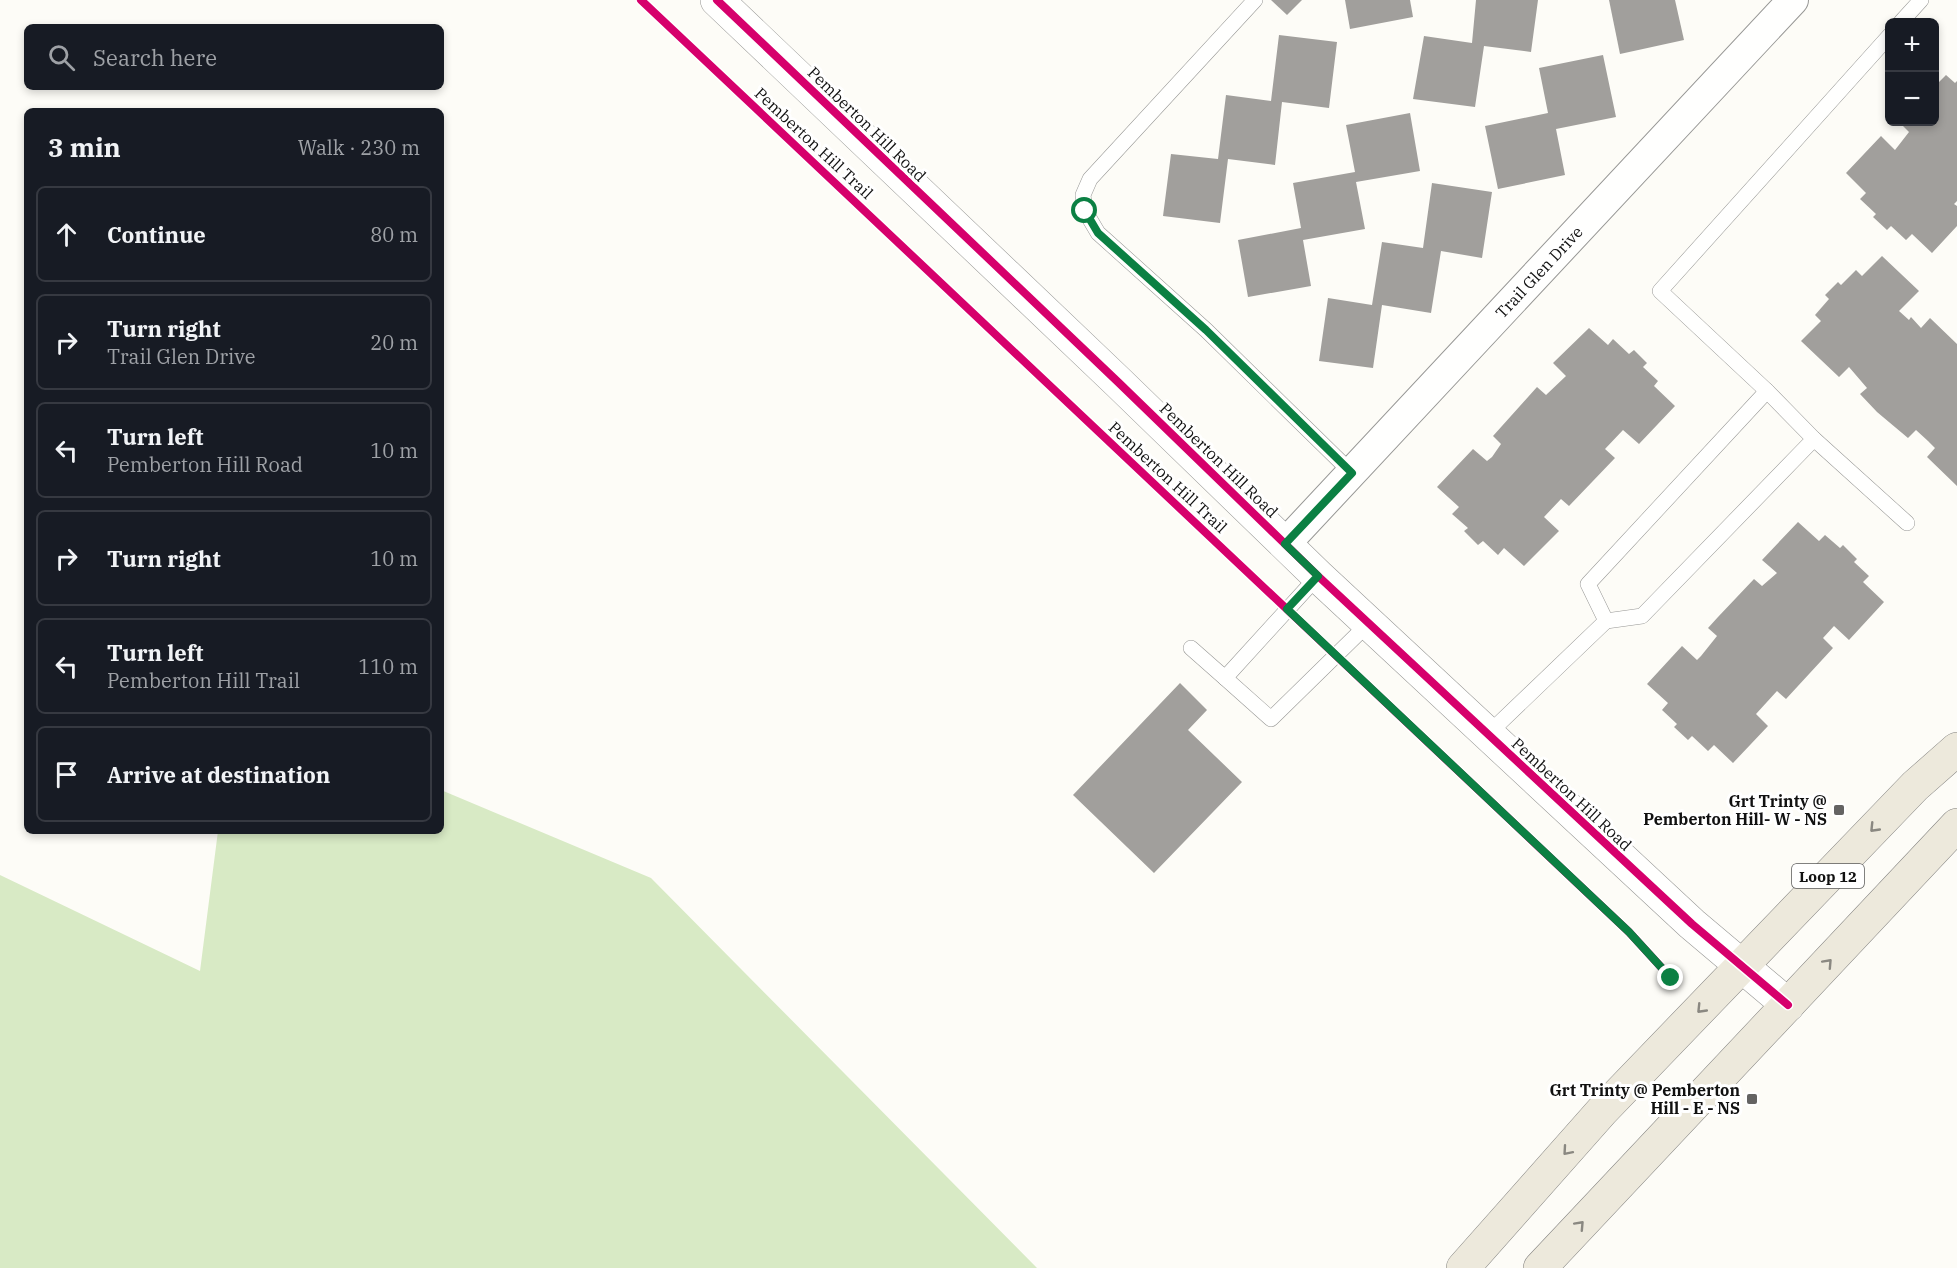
<!DOCTYPE html>
<meta charset="utf-8">
<style>
:root{--surface:#171b24;--page:#20242c;--text:#f1f3f6;--muted:#9ea1a6;--line:#363941}
body{margin:0;font-family:"IBM Plex Serif",serif;background:var(--page);color:var(--text)}
.controls{position:absolute;right:18px;top:18px;display:grid;overflow:hidden;border-radius:9px;box-shadow:0 3px 9px #0003}
.controls button{width:54px;height:54px;display:grid;place-items:center;padding:0;border:0;border-bottom:2px solid var(--line);background:var(--surface);color:var(--text);font:30px sans-serif}
.stop{position:absolute;width:18px;height:18px;margin:-14px;border:4px solid #0b8043;border-radius:50%;background:#fff}
.stop.end{background:#0b8043;border-color:#fff;box-shadow:0 2px 6px #0008}
.list{margin:0;padding:0;list-style:none}
h2{display:flex;justify-content:space-between;align-items:center;height:78px;margin:0;padding:0 24px;font-size:26px}
h2 small{font-size:20px;font-weight:400;color:var(--muted)}
.list li{display:grid;grid-template-columns:39px 1fr auto;gap:18px;align-items:center;box-sizing:border-box;height:96px;margin:0 12px 12px;padding:0 12px;border:2px solid var(--line);border-radius:9px}
.list b{display:block;font-size:22px;white-space:nowrap}
.list p{margin:0;font-size:20px;white-space:nowrap;color:var(--muted)}
.list em{font-size:20px;font-style:normal;color:var(--muted)}
.icon{flex:none;width:33px;height:33px;fill:none;stroke:currentColor;stroke-width:2;stroke-linecap:round;stroke-linejoin:round}
.map{position:relative;flex:none;width:1957px;height:1268px;overflow:hidden}
.search{position:absolute;background:var(--surface);box-shadow:0 3px 9px #0003;left:24px;top:24px;width:420px;height:66px;display:flex;align-items:center;gap:15px;box-sizing:border-box;padding:0 21px;border-radius:9px;color:var(--muted);font-size:22px}
.panel{position:absolute;background:var(--surface);box-shadow:0 3px 9px #0003;left:24px;top:108px;width:420px;height:726px;border-radius:9px}
.map>svg:first-child{display:block}
.forest{fill:#d8eac5}
.building{fill:#a19f9c}
.lines{fill:none;stroke-linecap:round;stroke-linejoin:round}
.service-casing{stroke:#979795;stroke-width:16}
.minor-casing{stroke:#979795;stroke-width:32}
.tertiary-casing{stroke:#979795;stroke-width:34}
.primary-casing{stroke:#858482;stroke-width:34}
.service{stroke:#fffffe;stroke-width:15}
.minor{stroke:#fffffe;stroke-width:30}
.tertiary{stroke:#fffffe;stroke-width:33}
.primary{stroke:#ede9dc;stroke-width:33}
.cycleway-casing{stroke:#fff;stroke-width:11}
.cycleway{stroke:#d6006c;stroke-width:8}
.oneway{stroke:#8a8881}
.route{stroke:#0b8043;stroke-width:8}
.poi-dot{fill:#646362;stroke:#fff;stroke-width:2}
.labels{text-anchor:middle;dominant-baseline:central;stroke-width:6;stroke-linejoin:round;paint-order:stroke}
.shield{fill:#fff;stroke:#585858;stroke-width:1.5}
.shield-label{font-size:15px;font-weight:bold;fill:#111}
.street-label{font-size:16px;fill:#111;stroke:#fff}
.poi-label{font-size:16px;font-weight:bold;fill:#111;stroke:#fff;text-anchor:end}
</style>
<div class="map">
<svg width="1957" height="1268" viewBox="0 0 1957 1268">
<rect width="100%" height="100%" fill="#fdfcf7"/>
<path class="forest" d="M441,790L651,878L1037,1268H0V875L200,971L218,831H441Z"/>
<g class="building">
<path d="M1271,0H1302L1287,15Z"/>
<path d="M1345,0H1410L1413,17L1350,29Z"/>
<path d="M1476,0H1538L1531,52L1484,46L1475,107L1413,99L1424,36L1472,43Z"/>
<path d="M1609,0H1675L1684,40L1620,54Z"/>
<path d="M1279,35L1337,42L1329,108L1282,102L1275,165L1228,159L1220,223L1163,216L1171,154L1218,159L1226,95L1271,101Z"/>
<path d="M1603,55L1616,117L1556,129L1565,175L1498,189L1485,126L1548,113L1539,68Z"/>
<path d="M1946,75L1955,83L1957,81V201L1954,204L1957,206V226L1932,253L1912,234L1906,240L1891,226L1887,230L1873,217L1876,214L1860,199L1866,193L1846,173L1881,136L1895,150L1909,132L1901,124L1903,122H1934V87Z"/>
<path d="M1410,113L1420,171L1356,182L1365,229L1303,240L1311,286L1248,297L1238,240L1301,228L1293,183L1355,172L1346,125Z"/>
<path d="M1432,183L1492,192L1482,258L1441,251L1431,313L1382,305L1373,368L1319,361L1328,298L1372,305L1382,242L1423,248Z"/>
<path d="M1882,256L1919,291L1899,311L1909,320L1911,317L1921,328L1930,318L1957,344V486L1927,457L1935,448L1928,441L1916,430L1908,438L1877,412L1860,394L1867,388L1849,367L1839,377L1801,341L1821,321L1815,315L1829,299L1825,295L1838,282L1841,285L1856,270L1862,276Z"/>
<path d="M1589,328L1608,345L1613,339L1629,354L1634,350L1647,363L1643,367L1658,381L1654,386L1675,406L1639,444L1623,430L1605,449L1615,458L1569,506L1561,499L1544,517L1559,531L1524,566L1504,548L1498,555L1483,541L1478,545L1464,531L1468,528L1452,514L1459,507L1437,487L1473,449L1487,461L1492,457L1501,444L1493,436L1537,387L1546,395L1566,376L1553,363Z"/>
<path d="M1798,522L1819,541L1825,535L1840,548L1843,545L1857,559L1854,562L1869,576L1863,582L1884,602L1849,640L1834,626L1823,638L1833,648L1786,699L1777,691L1756,714L1768,726L1733,763L1714,745L1708,751L1692,736L1688,740L1674,727L1677,724L1662,710L1668,703L1647,684L1682,646L1697,660L1701,656L1717,636L1708,628L1718,617L1754,579L1762,586L1777,573L1762,560Z"/>
<path d="M1180,683L1207,710L1188,730L1242,782L1154,873L1073,795Z"/>
</g>
<g class="lines">
<defs>
<g id="service">
<path d="M1255,0L1090,179L1083,195L1085,211L1098,233L1206,330L1352,473"/>
<path d="M1901,22L1921,0"/>
<path d="M1814,439L1907,523"/>
<path d="M1606,621L1642,616L1814,439L1767,391"/>
<path d="M1191,648L1225,678L1318,576"/>
<path d="M1225,678L1271,719L1369,623"/>
<path d="M1488,734L1606,621L1588,584L1767,391L1660,291L1890,35"/>
</g>
<path id="minor" d="M1285,544L1793,0"/>
<path id="tertiary" d="M717,0L1118,382L1318,576L1692,924L1788,1005"/>
<g id="primary">
<path d="M1463,1268L1602,1111L1915,786L1957,749"/>
<path d="M1540,1268L1957,825"/>
</g>
</defs>
<use href="#service" class="service-casing"/>
<use href="#minor" class="minor-casing"/>
<use href="#tertiary" class="tertiary-casing"/>
<use href="#primary" class="primary-casing"/>
<use href="#service" class="service"/>
<use href="#minor" class="minor"/>
<use href="#tertiary" class="tertiary"/>
<use href="#primary" class="primary"/>
<defs>
<g id="cycleway">
<path d="M641,0L1629,932L1671,978"/>
<path d="M717,0L1118,382L1318,576L1692,924L1788,1005"/>
</g>
</defs>
<use href="#cycleway" class="cycleway-casing"/>
<use href="#cycleway" class="cycleway"/>
</g>
<defs><path id="oneway-chevron" d="M-2-3.5L2.5 0L-2 3.5" fill="none" stroke-width="1.6" stroke-linecap="round" stroke-linejoin="round" transform="scale(1.5)"/></defs>
<g class="oneway">
<use href="#oneway-chevron" transform="translate(1874 828) rotate(134)"/>
<use href="#oneway-chevron" transform="translate(1828 963) rotate(-47)"/>
<use href="#oneway-chevron" transform="translate(1701 1009) rotate(134)"/>
<use href="#oneway-chevron" transform="translate(1567 1151) rotate(131)"/>
<use href="#oneway-chevron" transform="translate(1580 1225) rotate(-47)"/>
</g>
<g class="lines">
<path class="route" d="M1085,211L1098,233L1206,330L1352,473L1285,544L1318,576L1287,609L1629,932L1671,978"/>
</g>
<g class="poi-dot">
<rect x="1833" y="804" width="12" height="12" rx="3"/>
<rect x="1746" y="1093" width="12" height="12" rx="3"/>
</g>
<g class="labels">
<rect class="shield" x="1792" y="864" width="72" height="24" rx="4.5"/>
<g class="shield-label">
<text x="1828" y="876">Loop 12</text>
</g>
<g class="street-label">
<text transform="translate(867 124) rotate(44)">Pemberton Hill Road</text>
<text transform="translate(814 143) rotate(43)">Pemberton Hill Trail</text>
<text transform="translate(1539 272) rotate(-47)">Trail Glen Drive</text>
<text transform="translate(1219 460) rotate(44)">Pemberton Hill Road</text>
<text transform="translate(1168 477) rotate(43)">Pemberton Hill Trail</text>
<text transform="translate(1572 794) rotate(43)">Pemberton Hill Road</text>
</g>
<g class="poi-label">
<text x="1827" y="801">Grt Trinty @<tspan x="1827" dy="18">Pemberton Hill- W - NS</tspan></text>
<text x="1740" y="1090">Grt Trinty @ Pemberton<tspan x="1740" dy="18">Hill - E - NS</tspan></text>
</g>
</g>
</svg>
<div class="controls">
<button>+</button>
<button>−</button>
</div>
<div class="stop" style="left:1085px;top:211px"></div>
<div class="stop end" style="left:1671px;top:978px"></div>
<div class="search"><svg class="icon" aria-label="search" viewBox="0 0 24 24"><circle cx="10" cy="10" r="6"/><path d="M15 15l6 6"/></svg>Search here</div>
<section class="panel">
<h2>3 min<small>Walk · 230 m</small></h2>
<ul class="list">
<li><svg class="icon" aria-label="ahead" viewBox="0 0 24 24"><path d="M12 20V5M6 11l6-6 6 6"/></svg><div><b>Continue</b></div><em>80 m</em></li>
<li><svg class="icon" aria-label="right" viewBox="0 0 24 24"><path d="M7 20v-9h11M14 6l5 5-5 5"/></svg><div><b>Turn right</b><p>Trail Glen Drive</p></div><em>20 m</em></li>
<li><svg class="icon" aria-label="left" viewBox="0 0 24 24"><path d="M17 20v-9H6M10 6l-5 5 5 5"/></svg><div><b>Turn left</b><p>Pemberton Hill Road</p></div><em>10 m</em></li>
<li><svg class="icon" aria-label="right" viewBox="0 0 24 24"><path d="M7 20v-9h11M14 6l5 5-5 5"/></svg><div><b>Turn right</b></div><em>10 m</em></li>
<li><svg class="icon" aria-label="left" viewBox="0 0 24 24"><path d="M17 20v-9H6M10 6l-5 5 5 5"/></svg><div><b>Turn left</b><p>Pemberton Hill Trail</p></div><em>110 m</em></li>
<li><svg class="icon" aria-label="arrive" viewBox="0 0 24 24"><path d="M6 21V4h12l-3 4 3 4H6"/></svg><div><b>Arrive at destination</b></div></li>
</ul>
</section>
</div>
